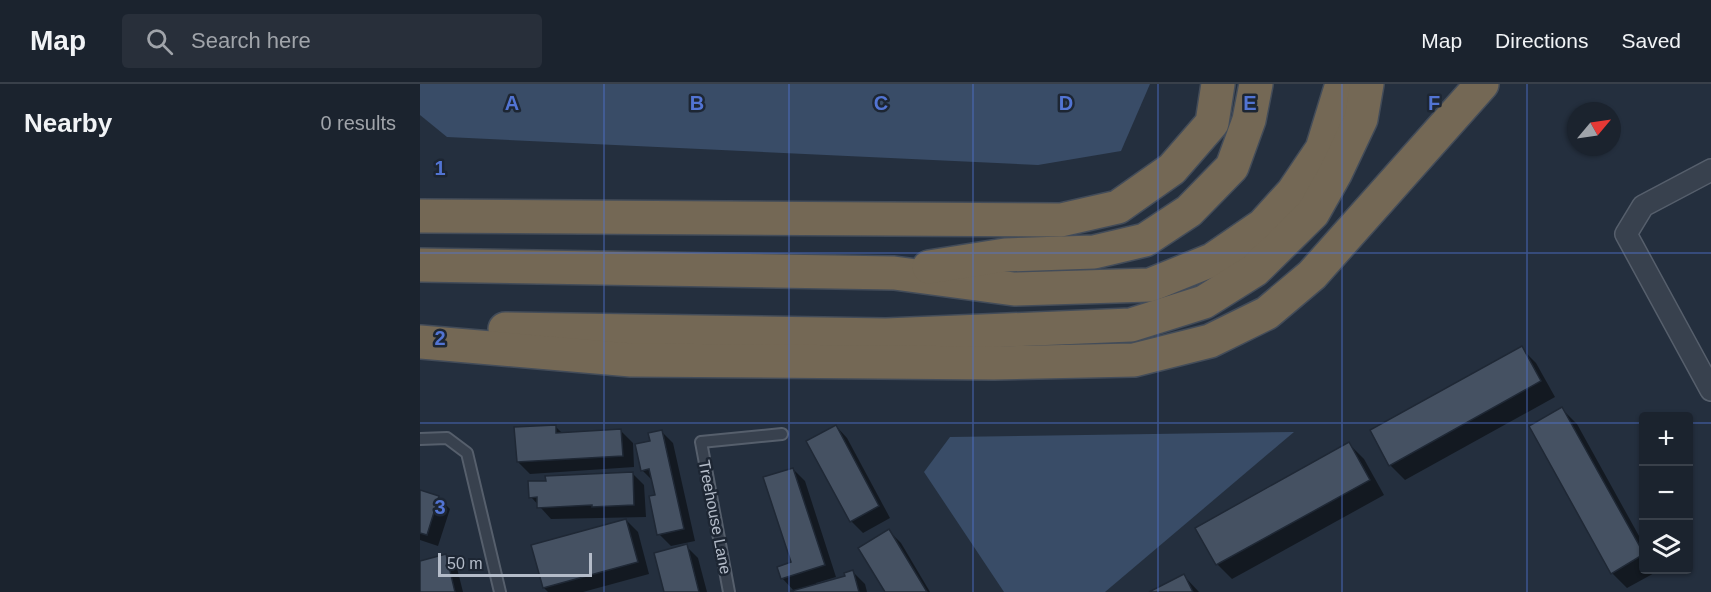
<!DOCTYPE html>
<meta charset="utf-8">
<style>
:root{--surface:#1b232e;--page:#282f3a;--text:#f1f3f6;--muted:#a0a4aa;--line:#39404a}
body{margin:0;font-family:Helvetica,sans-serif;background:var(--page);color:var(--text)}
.controls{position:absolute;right:18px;bottom:18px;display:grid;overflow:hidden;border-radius:6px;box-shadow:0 2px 4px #0004}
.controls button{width:54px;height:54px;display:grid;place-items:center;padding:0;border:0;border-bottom:2px solid var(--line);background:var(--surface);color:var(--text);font:30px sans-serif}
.compass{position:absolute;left:1147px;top:18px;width:54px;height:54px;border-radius:50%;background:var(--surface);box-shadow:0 2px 4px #0004;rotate:61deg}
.scale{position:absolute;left:18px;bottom:15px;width:154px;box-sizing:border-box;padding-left:6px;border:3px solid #b4bcc9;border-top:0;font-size:16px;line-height:21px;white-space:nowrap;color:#b4bcc9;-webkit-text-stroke:4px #1d2633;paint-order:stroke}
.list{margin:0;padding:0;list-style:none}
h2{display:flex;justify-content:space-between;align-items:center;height:78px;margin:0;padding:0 24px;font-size:26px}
h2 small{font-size:20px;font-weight:400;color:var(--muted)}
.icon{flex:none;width:33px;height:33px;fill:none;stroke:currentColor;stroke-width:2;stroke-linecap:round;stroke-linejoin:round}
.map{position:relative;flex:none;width:1291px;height:508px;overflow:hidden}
header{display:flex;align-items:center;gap:36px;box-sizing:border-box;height:84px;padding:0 30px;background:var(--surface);border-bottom:2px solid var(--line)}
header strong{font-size:28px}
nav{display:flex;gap:33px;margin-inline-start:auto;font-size:21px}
.search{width:420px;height:54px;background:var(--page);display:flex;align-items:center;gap:15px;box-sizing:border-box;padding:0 21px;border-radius:6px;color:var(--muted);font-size:22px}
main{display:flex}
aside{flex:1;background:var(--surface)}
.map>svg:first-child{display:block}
.water{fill:#394c67}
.shadow{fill:#0007}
.building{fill:#455162;stroke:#1f2835;stroke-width:1.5}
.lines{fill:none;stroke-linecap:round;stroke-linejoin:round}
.service-casing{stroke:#565f6c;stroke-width:14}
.minor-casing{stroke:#565f6c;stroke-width:24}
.motorway-casing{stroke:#434c59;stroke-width:36}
.service{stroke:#38414e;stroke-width:10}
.minor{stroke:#38414e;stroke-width:21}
.motorway{stroke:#746855;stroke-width:33}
.grid{fill:none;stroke:#5274d3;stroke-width:1.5;stroke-opacity:0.55}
.labels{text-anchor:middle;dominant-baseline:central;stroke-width:5;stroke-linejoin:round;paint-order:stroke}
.street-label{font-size:16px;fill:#b4bcc9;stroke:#1d2633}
.grid-label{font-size:20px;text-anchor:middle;font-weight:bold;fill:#5274d3;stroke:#1d2633;stroke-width:5;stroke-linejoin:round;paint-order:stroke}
</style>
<header>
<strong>Map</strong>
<div class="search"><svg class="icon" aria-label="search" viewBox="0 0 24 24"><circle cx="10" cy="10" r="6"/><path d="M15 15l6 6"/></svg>Search here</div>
<nav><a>Map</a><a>Directions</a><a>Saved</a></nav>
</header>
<main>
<aside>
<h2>Nearby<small>0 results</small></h2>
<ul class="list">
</ul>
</aside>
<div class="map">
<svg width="1291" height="508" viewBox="0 0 1291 508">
<rect width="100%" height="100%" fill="#242f3e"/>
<g class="water">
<path d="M0,0H730L701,67L618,81L27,53L0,31Z"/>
<path d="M874,348L685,508H584L504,388L530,353Z"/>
</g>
<g class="shadow">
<path d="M1101,264L1116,279L1135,313L985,396L970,381Z"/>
<path d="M1142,325L1157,340L1224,461V486L1238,487L1207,504L1192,489Z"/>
<path d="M135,342L143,350L201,347L213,359L214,383L110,390L98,378Z"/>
<path d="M416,342L427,354L470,434L443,449L431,437Z"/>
<path d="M241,347L253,359L275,457L251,462L239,450L236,413L233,397L222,386L232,358Z"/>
<path d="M929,360L944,375L964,411L812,495L797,480Z"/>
<path d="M373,385L385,397L416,493L396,499V502L427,493L433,488L445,500L447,508H374H375L362,494L372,479Z"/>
<path d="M212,389L224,401L226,433L131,435L111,413L127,398Z"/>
<path d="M0,407L18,413L30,425L18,462L0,456Z"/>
<path d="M206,436L218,448L229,490L163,508H128L124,504L113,462Z"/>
<path d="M469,447L481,459L510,508H466Z"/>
<path d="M266,462L278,474L287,508H245Z"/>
<path d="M25,472L37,484L43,508H1L0,479Z"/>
<path d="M764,492L779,508H732Z"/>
</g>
<g class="building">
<path d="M1102,262L1121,297L969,382L950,346Z"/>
<path d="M1142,323L1224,470L1191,490L1109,342Z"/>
<path d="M136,341V349L201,345L203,372L97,378L94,343Z"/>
<path d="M416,341L459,422L430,438L386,357Z"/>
<path d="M242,346L264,445L237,451L229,412L235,411L229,385L221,387L215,360L230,357L228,349Z"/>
<path d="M929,358L950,396L796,481L775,444Z"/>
<path d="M373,384L405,481L361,495L357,483L371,478L343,393Z"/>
<path d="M213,388L214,421L172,423V421L117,424V413L109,414L108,397H126L125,392Z"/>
<path d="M0,406L19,412L7,451L0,449Z"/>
<path d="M206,435L218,478L123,504L111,461Z"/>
<path d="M469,445L507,508H465L438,464Z"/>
<path d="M267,460L279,508H244L234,469Z"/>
<path d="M26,470L35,508H0V477Z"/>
<path d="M433,486L439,508H368L425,492L424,489Z"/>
<path d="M764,490L773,508H729Z"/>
</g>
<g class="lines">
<defs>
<g id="service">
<path d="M0,355L27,354L47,369L80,508"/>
<path d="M309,508L281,358L362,350"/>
</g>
<path id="minor" d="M1291,86L1223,122L1206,150L1291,306"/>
<g id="motorway">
<path d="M0,132L641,136L698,123L752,85L792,39L798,0"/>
<path d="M0,181L474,189L594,205L730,201L792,176L843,141L873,108L902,65L922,0"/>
<path d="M509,183L585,171L674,168L725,156L769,127L812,83L829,36L836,0"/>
<path d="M85,245L466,251L711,241L784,218L835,186L893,129L915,90L941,35L947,0"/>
<path d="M0,258L211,276L574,279L714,276L790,257L847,229L892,191L1062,0"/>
</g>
</defs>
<use href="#service" class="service-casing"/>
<use href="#minor" class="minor-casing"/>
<use href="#motorway" class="motorway-casing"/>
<use href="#service" class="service"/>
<use href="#minor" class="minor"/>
<use href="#motorway" class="motorway"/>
</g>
<path class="grid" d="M184,0V508M369,0V508M553,0V508M738,0V508M922,0V508M1107,0V508M0,169H1291M0,339H1224M1268,339H1291"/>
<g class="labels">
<g class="street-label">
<text transform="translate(295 433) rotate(79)">Treehouse Lane</text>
</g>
</g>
<g class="grid-label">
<text x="92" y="26">A</text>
<text x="277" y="26">B</text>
<text x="461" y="26">C</text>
<text x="646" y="26">D</text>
<text x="830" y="26">E</text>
<text x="1014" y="26">F</text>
<text x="20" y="91">1</text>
<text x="20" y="261">2</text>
<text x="20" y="430">3</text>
</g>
</svg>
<div class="controls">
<button>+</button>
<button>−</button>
<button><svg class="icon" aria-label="layers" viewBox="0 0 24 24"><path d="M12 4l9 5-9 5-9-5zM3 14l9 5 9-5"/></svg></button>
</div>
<svg class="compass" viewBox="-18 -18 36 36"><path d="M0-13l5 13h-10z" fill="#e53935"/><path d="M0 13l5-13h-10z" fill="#a0a4aa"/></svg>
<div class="scale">50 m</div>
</div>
</main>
